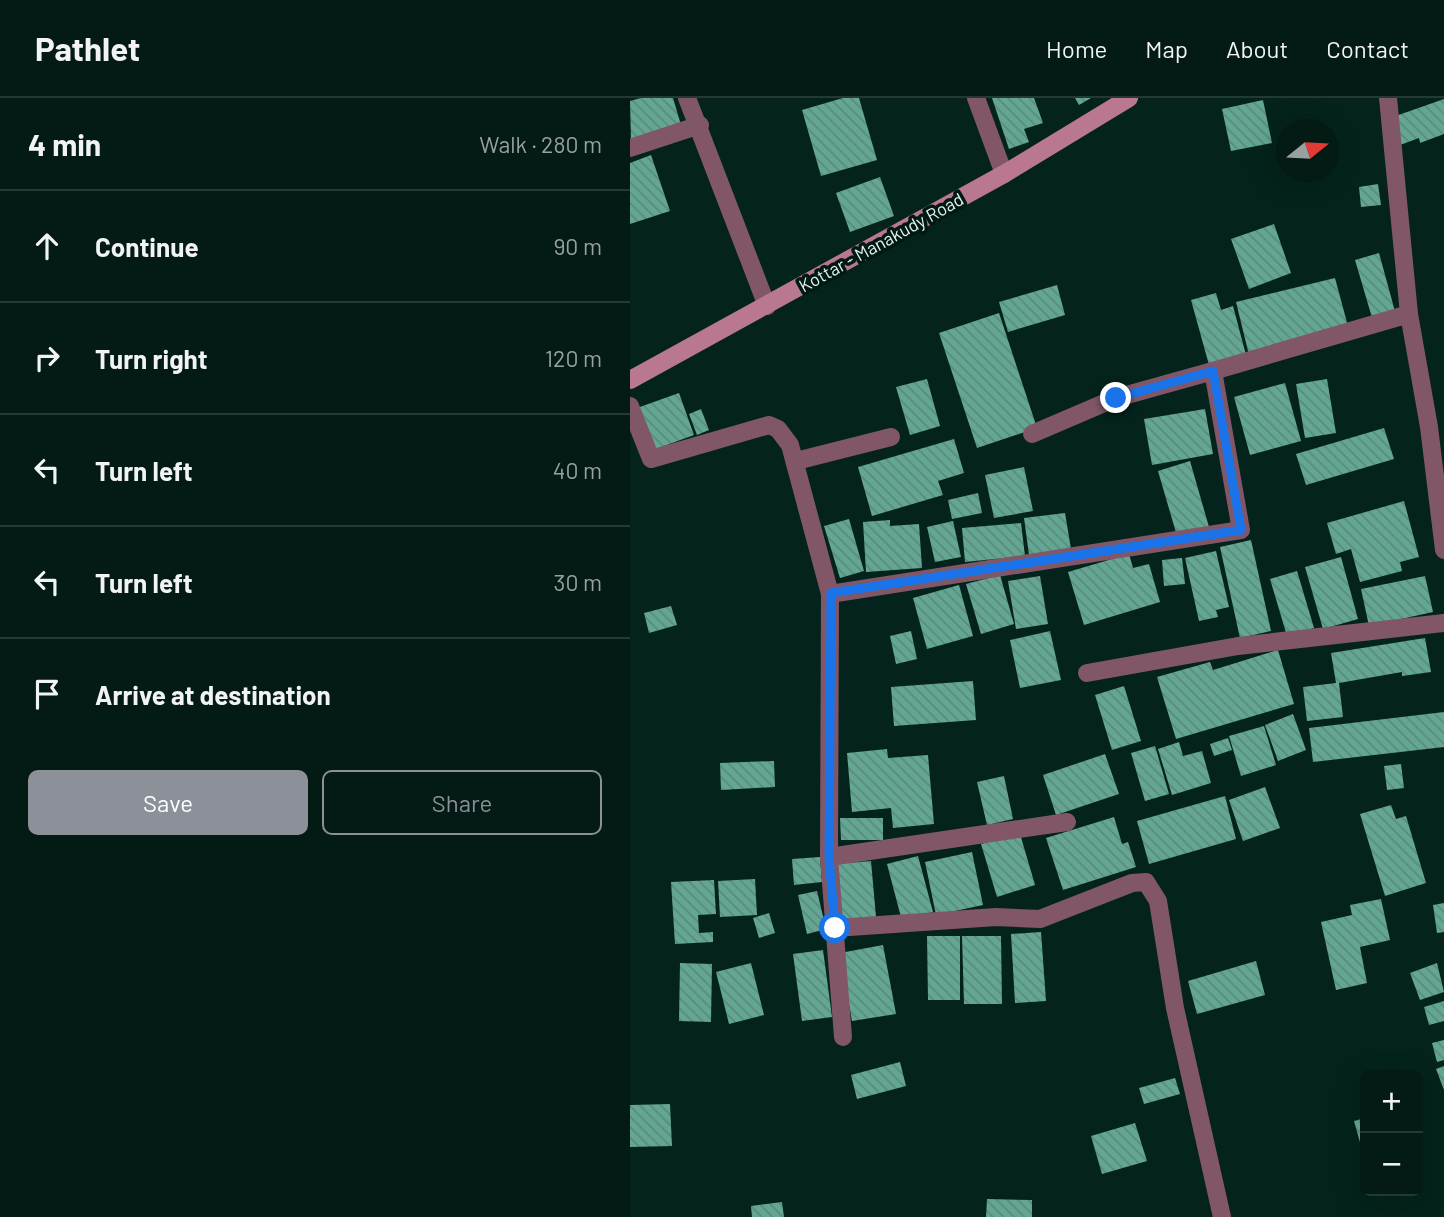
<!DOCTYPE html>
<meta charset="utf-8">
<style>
:root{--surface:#031a15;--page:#112722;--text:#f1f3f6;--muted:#97a1a0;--line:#243834;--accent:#8c9099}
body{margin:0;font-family:Barlow,sans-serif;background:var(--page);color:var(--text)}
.controls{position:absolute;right:21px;bottom:21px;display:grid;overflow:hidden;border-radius:10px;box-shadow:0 7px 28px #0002}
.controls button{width:63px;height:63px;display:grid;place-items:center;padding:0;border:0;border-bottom:2px solid var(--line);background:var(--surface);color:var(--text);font:35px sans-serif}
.compass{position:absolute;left:646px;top:21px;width:63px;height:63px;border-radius:50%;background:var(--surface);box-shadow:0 7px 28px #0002;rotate:72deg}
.stop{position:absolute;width:21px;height:21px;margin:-16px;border:5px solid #1a73e8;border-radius:50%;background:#fff}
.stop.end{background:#1a73e8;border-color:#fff;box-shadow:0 2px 7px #0008}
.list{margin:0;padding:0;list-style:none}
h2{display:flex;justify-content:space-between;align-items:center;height:91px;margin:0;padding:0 28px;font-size:30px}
h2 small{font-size:23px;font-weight:400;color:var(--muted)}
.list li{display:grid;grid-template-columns:46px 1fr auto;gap:21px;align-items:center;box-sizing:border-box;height:112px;padding:0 28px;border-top:2px solid var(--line)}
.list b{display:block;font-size:26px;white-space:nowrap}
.list em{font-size:23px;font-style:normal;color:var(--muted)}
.actions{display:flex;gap:14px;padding:21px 28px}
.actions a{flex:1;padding:16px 0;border:2px solid var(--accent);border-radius:10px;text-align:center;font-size:24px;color:var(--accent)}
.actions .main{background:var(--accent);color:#fff}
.icon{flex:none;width:38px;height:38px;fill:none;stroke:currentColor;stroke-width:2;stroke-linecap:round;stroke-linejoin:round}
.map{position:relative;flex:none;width:814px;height:1119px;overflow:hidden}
header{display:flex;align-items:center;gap:42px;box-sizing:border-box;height:98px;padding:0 35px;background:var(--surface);border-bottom:2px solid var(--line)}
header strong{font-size:33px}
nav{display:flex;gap:38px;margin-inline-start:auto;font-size:24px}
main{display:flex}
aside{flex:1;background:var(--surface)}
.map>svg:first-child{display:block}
.building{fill:url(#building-back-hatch)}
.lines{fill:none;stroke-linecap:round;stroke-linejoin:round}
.street{stroke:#815767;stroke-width:18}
.secondary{stroke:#ba7791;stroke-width:18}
.route{stroke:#1a73e8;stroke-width:9}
.labels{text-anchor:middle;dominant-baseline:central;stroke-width:7;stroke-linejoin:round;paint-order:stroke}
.street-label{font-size:18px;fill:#e2f4ee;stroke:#001a13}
</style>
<header>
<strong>Pathlet</strong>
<nav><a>Home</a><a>Map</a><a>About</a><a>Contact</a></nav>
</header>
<main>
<aside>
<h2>4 min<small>Walk · 280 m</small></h2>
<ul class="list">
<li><svg class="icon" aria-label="ahead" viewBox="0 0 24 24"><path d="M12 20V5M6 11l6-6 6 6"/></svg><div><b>Continue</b></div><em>90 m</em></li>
<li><svg class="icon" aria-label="right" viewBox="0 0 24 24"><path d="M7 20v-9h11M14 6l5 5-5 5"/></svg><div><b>Turn right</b></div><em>120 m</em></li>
<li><svg class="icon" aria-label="left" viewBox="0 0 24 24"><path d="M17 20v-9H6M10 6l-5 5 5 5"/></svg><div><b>Turn left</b></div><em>40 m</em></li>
<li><svg class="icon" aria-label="left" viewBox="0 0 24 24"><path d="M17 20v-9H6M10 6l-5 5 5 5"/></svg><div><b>Turn left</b></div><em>30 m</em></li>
<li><svg class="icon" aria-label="arrive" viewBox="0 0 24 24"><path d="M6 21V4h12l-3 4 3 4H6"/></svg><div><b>Arrive at destination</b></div></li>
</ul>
<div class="actions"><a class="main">Save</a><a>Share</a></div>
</aside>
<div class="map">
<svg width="814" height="1119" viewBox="0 0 814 1119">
<defs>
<pattern id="building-back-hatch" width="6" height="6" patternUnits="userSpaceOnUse" patternTransform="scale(1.75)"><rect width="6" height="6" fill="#64a694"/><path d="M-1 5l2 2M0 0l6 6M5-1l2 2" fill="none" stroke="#5a8a7d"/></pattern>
</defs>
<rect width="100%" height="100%" fill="#04231c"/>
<g class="building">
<path d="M11,0H43L51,27L1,42L0,3Z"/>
<path d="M213,0H229L247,62L191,78L172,12Z"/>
<path d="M362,0H404L413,25L394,31L399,44L379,51Z"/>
<path d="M445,0H461L449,7Z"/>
<path d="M814,1V36L790,45L789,40L770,47L760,20Z"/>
<path d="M633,2L642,45L601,53L592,11Z"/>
<path d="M21,57L40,113L0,126V65Z"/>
<path d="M250,79L264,118L220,134L206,95Z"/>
<path d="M748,86L751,107L731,109L729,89Z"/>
<path d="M644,126L661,175L619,191L601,141Z"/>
<path d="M749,155L766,217L743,223L725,162Z"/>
<path d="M705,180L719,232L619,257L606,204Z"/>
<path d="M427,187L435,217L378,234L369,204Z"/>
<path d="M586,195L591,212L603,208L616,257L579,267L561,202Z"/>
<path d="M369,215L407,330L347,350L309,235Z"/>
<path d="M297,281L310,328L280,337L266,289Z"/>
<path d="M697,281L706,335L675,340L666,286Z"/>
<path d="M655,285L671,343L620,357L604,299Z"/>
<path d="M49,295L64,337L23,352L7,310Z"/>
<path d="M71,311L79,332L67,337L59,316Z"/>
<path d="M575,311L583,356L522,367L514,321Z"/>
<path d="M754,330L764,361L676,387L666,356Z"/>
<path d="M324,341L334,375L308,383L313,397L242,418L228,369Z"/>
<path d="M560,363L579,429L547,438L528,373Z"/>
<path d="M394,369L403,413L364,420L355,377Z"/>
<path d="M348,395L352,415L322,421L318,402Z"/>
<path d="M774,403L789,459L770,464L772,473L730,484L721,451L706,456L697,425Z"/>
<path d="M435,415L441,451L399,457L394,420Z"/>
<path d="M219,421L234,473L210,480L194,428Z"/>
<path d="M260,422V428L289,426L292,470L236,474L233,424Z"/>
<path d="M323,423L331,459L305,464L297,429Z"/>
<path d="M391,425L395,458L335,464L332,430Z"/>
<path d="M621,442L641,533L610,540L590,449Z"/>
<path d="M586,453L599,509L586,512L588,519L569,523L555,460Z"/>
<path d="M499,456L503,470L519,466L530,504L454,527L438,474Z"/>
<path d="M711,459L728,521L693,531L675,469Z"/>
<path d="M552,460L555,486L534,488L532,462Z"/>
<path d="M667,473L684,530L657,538L640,481Z"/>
<path d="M370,477L384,526L351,536L336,486Z"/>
<path d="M410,478L418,526L386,531L378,483Z"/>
<path d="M795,478L803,514L739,528L731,491Z"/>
<path d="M329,487L343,538L297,551L283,500Z"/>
<path d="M41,508L47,527L19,535L14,515Z"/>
<path d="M281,533L287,561L266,566L260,538Z"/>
<path d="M420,533L431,582L390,590L380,542Z"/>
<path d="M795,540L801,574L772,578V574L709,585L713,619L677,623L673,589L706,585L701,555Z"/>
<path d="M648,552L664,606L546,641L527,579L580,564L583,572Z"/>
<path d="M343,583L346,622L264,628L261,589Z"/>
<path d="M494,588L511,643L482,652L465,597Z"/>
<path d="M814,614V649L683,664L679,630Z"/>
<path d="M663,616L676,652L648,663L635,627Z"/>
<path d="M634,628L646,667L611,678L599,638Z"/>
<path d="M598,640L602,652L584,658L580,646Z"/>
<path d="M549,644L553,658L572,653L581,685L542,697L528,651Z"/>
<path d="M525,648L539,696L515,703L501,655Z"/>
<path d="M257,651L258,660L298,657L304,726L263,730L261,710L222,714L217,655Z"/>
<path d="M475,656L489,696L426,717L413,677Z"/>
<path d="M144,663L145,689L91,692L90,665Z"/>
<path d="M771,666L774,690L757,692L754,668Z"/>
<path d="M374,678L383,721L357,727L347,684Z"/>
<path d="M635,689L650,730L613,743L599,702Z"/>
<path d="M595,698L606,741L519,766L507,723Z"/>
<path d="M761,707L766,721L776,718L796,785L755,798L730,716Z"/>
<path d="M484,719L492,746L498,744L506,769L433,792L416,740Z"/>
<path d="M210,720H253V742H211Z"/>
<path d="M390,736L405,787L367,799L351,746Z"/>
<path d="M342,754L353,807L306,817L295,764Z"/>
<path d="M288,758L303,814L272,823L257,766Z"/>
<path d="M190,759L192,784L164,787L162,761Z"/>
<path d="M241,763L246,819L210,822L206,766Z"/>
<path d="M125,781L127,817L90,819L88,783Z"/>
<path d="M84,782L86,816L68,817L69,835L83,834V844L45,846L41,784Z"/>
<path d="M187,793L196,831L177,836L168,797Z"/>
<path d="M751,801L760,842L730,849L737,885L706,892L691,824L722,817L720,807Z"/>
<path d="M814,805V834L807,835L803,807Z"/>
<path d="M139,815L145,835L129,840L123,820Z"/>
<path d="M411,834L416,903L385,905L381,836Z"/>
<path d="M297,838H330V902H298Z"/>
<path d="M332,838H371L372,906H334Z"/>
<path d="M253,847L266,916L222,923L210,855Z"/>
<path d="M193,852L202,919L172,923L163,856Z"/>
<path d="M626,863L635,897L567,916L558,883Z"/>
<path d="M50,865L82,866L81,924L49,923Z"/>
<path d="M121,865L134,917L99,926L86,874Z"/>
<path d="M807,865L814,894L790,902L780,875Z"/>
<path d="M814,903V923L799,927L794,909Z"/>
<path d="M814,942V962L807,964L802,945Z"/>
<path d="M270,964L276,988L227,1001L221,977Z"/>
<path d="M814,968V992L806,971Z"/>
<path d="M545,980L550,996L514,1006L509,990Z"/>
<path d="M40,1006L42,1048L0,1049V1007Z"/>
<path d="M735,1020V1054L733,1055L724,1023Z"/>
<path d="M505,1025L517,1063L472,1076L461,1038Z"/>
<path d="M357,1101L402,1102V1119H356Z"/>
<path d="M152,1104L154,1119H122L121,1108Z"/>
</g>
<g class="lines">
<g class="street">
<path d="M57,0L137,208"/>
<path d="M346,0L374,76"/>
<path d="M758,0L779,216L799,329L814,452"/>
<path d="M0,50L70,27"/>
<path d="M0,308L21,361L139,327L148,331L160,347L200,496L199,759L213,939"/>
<path d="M402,336L486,300L583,273"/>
<path d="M166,363L261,339"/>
<path d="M200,496L611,432L583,273L779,216"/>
<path d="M457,575L608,548L814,525"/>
<path d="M199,759L437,724"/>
<path d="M205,830L366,819L410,821L502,785L516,784L528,803L545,910L592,1119"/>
</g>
<path class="secondary" d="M0,282L374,76L499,0"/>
</g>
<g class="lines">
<path class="route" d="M205,830L199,759L201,495L611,432L583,273L486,300"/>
</g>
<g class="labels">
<g class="street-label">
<text transform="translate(251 144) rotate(-29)">Kottar - Manakudy Road</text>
</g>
</g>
</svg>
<div class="controls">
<button>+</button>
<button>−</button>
</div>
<svg class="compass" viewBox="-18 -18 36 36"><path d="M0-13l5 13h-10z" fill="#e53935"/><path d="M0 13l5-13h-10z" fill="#97a1a0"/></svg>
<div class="stop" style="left:205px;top:830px"></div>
<div class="stop end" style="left:486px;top:300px"></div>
</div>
</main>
